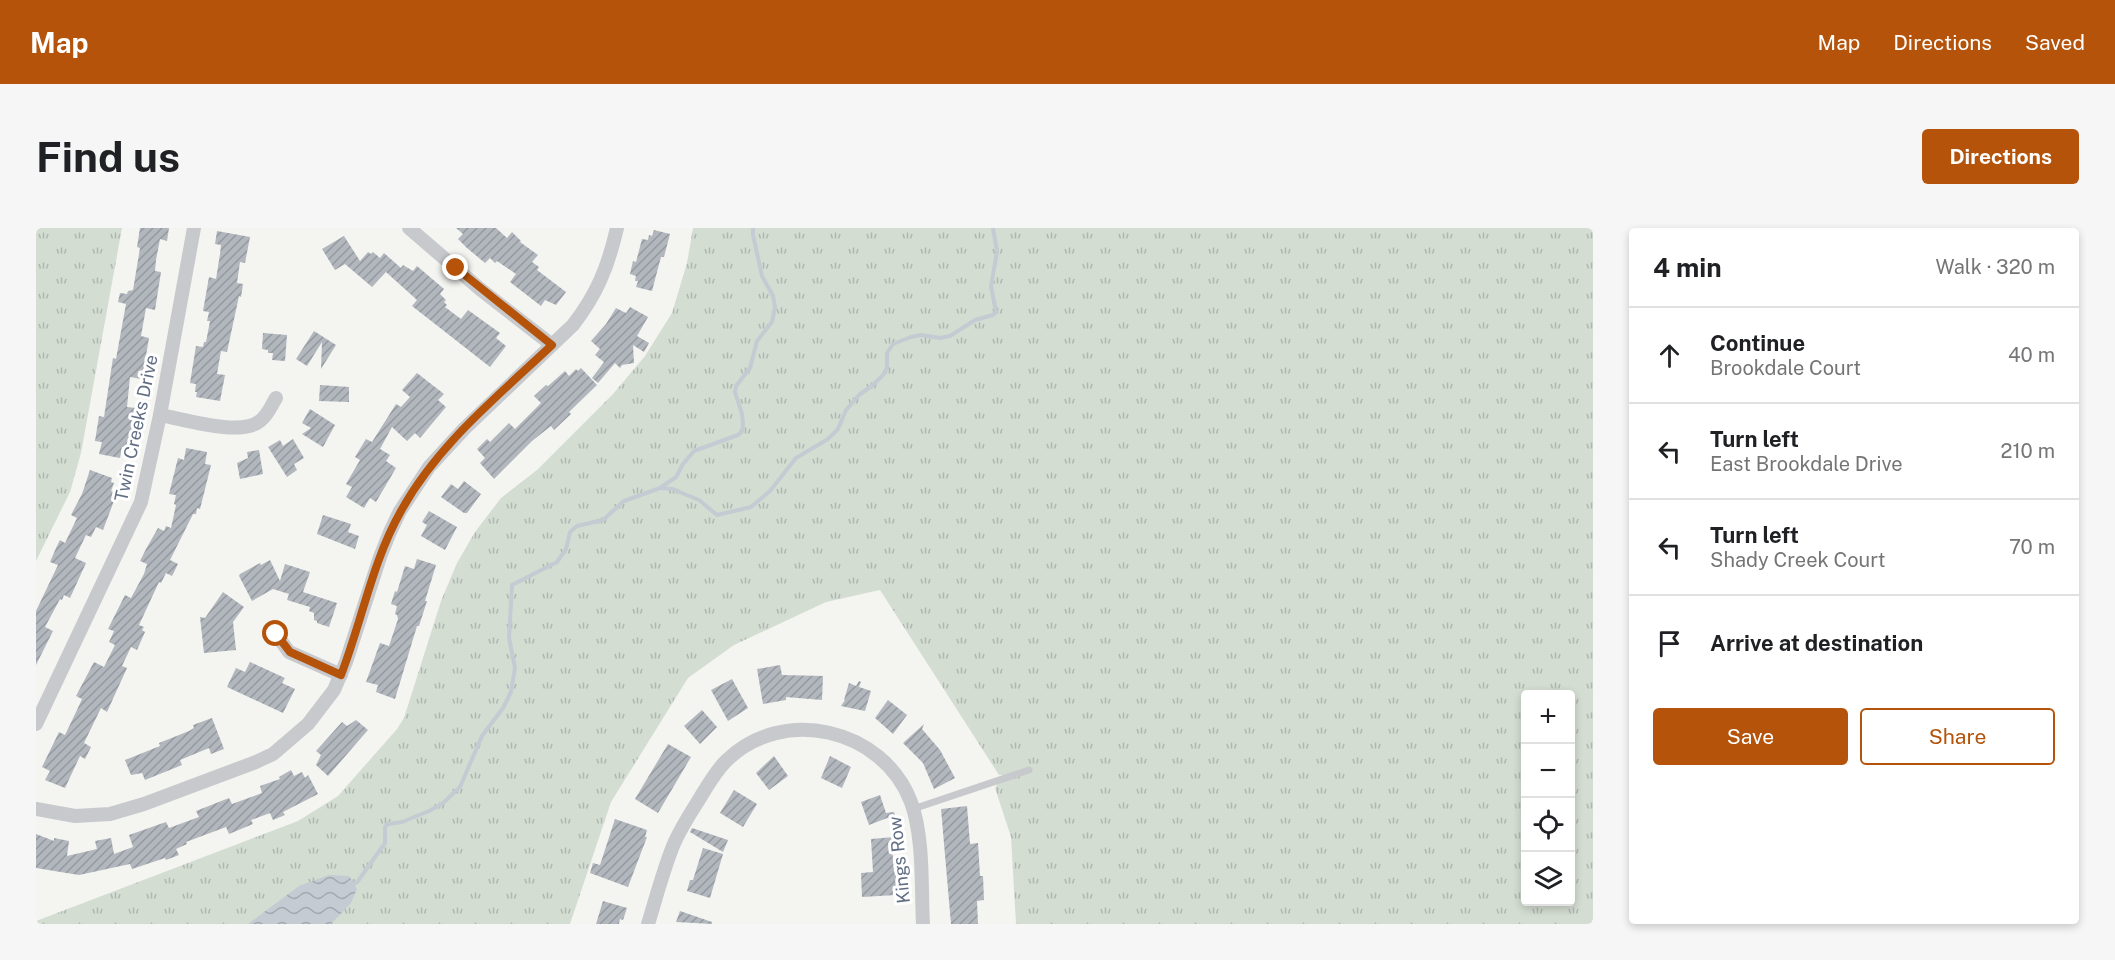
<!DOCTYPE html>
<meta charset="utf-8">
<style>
:root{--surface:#fff;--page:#f6f6f6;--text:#202124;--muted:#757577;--line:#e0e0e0;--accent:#b45309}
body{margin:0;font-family:"Public Sans",sans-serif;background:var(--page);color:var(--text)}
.controls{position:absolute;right:18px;bottom:18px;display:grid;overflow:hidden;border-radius:6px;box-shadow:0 3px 9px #0003}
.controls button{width:54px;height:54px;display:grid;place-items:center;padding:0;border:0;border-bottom:2px solid var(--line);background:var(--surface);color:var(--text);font:30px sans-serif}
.stop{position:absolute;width:18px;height:18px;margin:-14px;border:4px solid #b45309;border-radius:50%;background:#fff}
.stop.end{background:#b45309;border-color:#fff;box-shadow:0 2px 6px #0008}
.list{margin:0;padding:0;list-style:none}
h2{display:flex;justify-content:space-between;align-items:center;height:78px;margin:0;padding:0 24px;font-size:26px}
h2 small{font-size:20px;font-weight:400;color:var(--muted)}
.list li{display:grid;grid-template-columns:39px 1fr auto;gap:18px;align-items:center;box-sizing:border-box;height:96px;padding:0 24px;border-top:2px solid var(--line)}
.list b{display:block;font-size:22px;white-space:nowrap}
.list p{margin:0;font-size:20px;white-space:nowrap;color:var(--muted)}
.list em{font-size:20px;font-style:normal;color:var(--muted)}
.actions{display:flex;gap:12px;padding:18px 24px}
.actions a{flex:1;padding:14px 0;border:2px solid var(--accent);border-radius:6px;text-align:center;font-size:21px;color:var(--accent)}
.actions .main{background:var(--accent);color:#fff}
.icon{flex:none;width:33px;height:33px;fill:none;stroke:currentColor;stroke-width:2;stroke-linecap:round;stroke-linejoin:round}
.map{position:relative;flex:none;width:1557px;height:696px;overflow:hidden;border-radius:6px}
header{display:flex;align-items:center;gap:36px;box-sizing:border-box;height:84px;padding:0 30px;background:var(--accent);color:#fff}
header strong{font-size:28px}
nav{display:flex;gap:33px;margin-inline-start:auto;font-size:21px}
.intro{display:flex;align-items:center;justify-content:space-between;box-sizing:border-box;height:144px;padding:0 36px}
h1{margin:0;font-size:42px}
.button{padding:15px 27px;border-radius:6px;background:var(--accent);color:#fff;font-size:21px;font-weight:700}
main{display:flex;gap:36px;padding:0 36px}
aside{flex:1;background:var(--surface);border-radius:6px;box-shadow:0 3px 9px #0003}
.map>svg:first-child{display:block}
.grass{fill:url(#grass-tufts);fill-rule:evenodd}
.water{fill:url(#water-waves)}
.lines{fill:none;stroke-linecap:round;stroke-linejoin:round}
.stream{stroke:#c4cbd2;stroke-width:4}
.building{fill:url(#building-hatch)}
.lane{stroke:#c7c9cd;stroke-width:7}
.street{stroke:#c7c9cd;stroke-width:14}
.route{stroke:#b45309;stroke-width:8}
.labels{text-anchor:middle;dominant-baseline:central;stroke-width:6;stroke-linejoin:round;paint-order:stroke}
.street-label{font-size:18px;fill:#626e84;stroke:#fff}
</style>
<header>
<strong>Map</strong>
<nav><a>Map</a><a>Directions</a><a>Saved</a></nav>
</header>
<div class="intro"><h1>Find us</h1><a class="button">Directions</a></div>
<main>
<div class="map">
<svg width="1557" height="696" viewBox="0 0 1557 696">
<defs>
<pattern id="grass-tufts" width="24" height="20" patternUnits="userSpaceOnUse" patternTransform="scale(1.5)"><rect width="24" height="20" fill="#d4ddd2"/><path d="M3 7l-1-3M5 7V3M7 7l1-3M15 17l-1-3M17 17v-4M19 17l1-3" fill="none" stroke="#afb7b0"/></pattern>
<pattern id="water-waves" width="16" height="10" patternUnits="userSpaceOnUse" patternTransform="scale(1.5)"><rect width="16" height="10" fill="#c4cbd2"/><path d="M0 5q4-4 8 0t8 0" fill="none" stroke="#a3a9b0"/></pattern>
<pattern id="building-hatch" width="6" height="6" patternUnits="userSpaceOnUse" patternTransform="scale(1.5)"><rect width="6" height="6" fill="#b2b7be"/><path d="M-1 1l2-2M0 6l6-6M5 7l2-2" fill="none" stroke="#9499a0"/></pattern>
</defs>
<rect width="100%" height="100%" fill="#f4f5f1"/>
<g class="grass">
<path d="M0,0H86L45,225L34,264L0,333Z"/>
<path d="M657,0H1557V696H980L975,609L959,560L967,547H963L844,362L790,374L698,417L652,450L575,574L534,696H0V693L262,593L302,568L361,501L368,490L405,373L421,335L439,304L465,270L501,242L577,166L609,128L636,85L651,35ZM1490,466H1534V674H1490Z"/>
</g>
<path class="water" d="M293,647L313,648L321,661L315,675L295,696H212L263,658Z"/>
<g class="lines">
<g class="stream">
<path d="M625,260L636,261L663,272L681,287L715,279L734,263L760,230L792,211L802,201L810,182L823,167L837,157L847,147L851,140V125L857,116L875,109L885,107L904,110L914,108L939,92L957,87L960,84L955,58L961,24L957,0"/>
<path d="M315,658L322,653L349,615V599L352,596L366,594L393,583L406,576L424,559L446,508L467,480L475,464L479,440L473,410L476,357L521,334L530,321L534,304L541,298L567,292L588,273L624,260L640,249L647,236L658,223L702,207L706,203L707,196L706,186L699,164L700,158L714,140L721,113L736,94L739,79L737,68L726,48L717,7V0"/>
</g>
</g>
<g class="building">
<path d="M104,0H133L131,13L124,11L120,32L119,43L125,44L119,82L110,80L105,108L113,110L106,151L94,149L91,179L100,180L94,220L86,219L84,230L63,226L66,214L59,213L63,188L68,189L77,130L80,131L90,76L82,74L84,65L91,66L92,63L97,62L104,20L101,19Z"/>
<path d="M420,0H460L471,10L476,4L485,13L484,14L502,27L496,34L503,39L501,42L530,64L520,77L509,72L505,78L474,54L480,46L461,33L459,35L454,30L449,35L431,20L422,11L427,6Z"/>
<path d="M618,2L634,6L628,29H625L616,63L600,59L602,53H599L600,48L594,46L597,33L600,34L606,11L612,12L613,7L616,8Z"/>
<path d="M181,3L214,9L209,35L204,34L201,55L207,56L205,69L203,68L191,124L185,123L181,146L189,147L184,173L160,169L161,164H159L160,156L154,155L160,118L167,119L168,114H170L174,93H171L173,84L167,83L173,49L180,51L184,26L185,17L179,16Z"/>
<path d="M308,8L324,33L332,24L335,26L337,24L344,30L348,25L365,40L367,37L377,43L381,38L408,61L404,66L410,72L408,74L411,77L409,79L425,91L432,82L464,105L460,110L470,118L454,139L376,78L381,72L350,44L336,59L309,36L299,42L286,21Z"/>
<path d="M594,79L612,89L601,108L613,115L608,124L597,117L598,135L586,137L584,140L579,135L562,155L556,150L568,134L559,127L564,121L555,113L570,96L580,80L590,85Z"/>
<path d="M278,103L300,117L285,141L286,114L271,138L260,131Z"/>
<path d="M227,105L251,107L249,133L236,132L237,125H232V122L226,121Z"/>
<path d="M545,140L561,157L533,184L535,186L518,202L515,198L496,213L458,251L444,235L449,230L441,221L451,211L454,214L473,195L479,201L505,175L498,168L510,157L512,158L529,143L533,148L540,141L542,143Z"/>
<path d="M381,145L408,166L402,172L410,179L384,210L379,205L371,213L356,199L344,221L354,227L350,233L360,240L340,274L334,270L328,280L310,269L316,259L310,256L324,232L319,229L330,211L336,214L360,176L365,179L374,169L366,162Z"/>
<path d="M284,157L313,159V174L283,173Z"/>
<path d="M274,181L299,197L287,219L266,206L275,200L266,195Z"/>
<path d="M257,211L268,230L258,236L261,242L251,249L232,219L244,212L247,218Z"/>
<path d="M150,220L171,224L169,236L175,237L164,281L161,280L160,286H157L134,332L142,336L136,348L130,345L125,355L123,354L103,397L108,399L106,402L109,404L101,422L95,419L86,438L91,440L71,484L65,480L48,515L55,519L49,531L44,528L29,560L9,552L14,543L6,539L23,504L29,507L41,482L46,471L40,468L58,434L68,439L79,417L73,414L78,403L72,401L89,367L95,370L108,346L111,336L104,333L110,321L122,300L128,303L130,298L135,300L140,277L138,276L140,267L133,266L142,230L148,232Z"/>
<path d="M223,222L227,246L204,251L201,235L212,230L211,224Z"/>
<path d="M54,242L76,250L75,254L78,255L75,263L81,265L67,302L60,299L55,309L50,307L39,330L50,335L34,370L28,367L26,372L24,371L9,399L17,403L0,437V383L22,337L14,334L20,320L24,312L29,315L41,290L35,287L46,266Z"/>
<path d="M428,253L445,266L431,285H428L405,269L415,256L422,261Z"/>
<path d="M393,283L421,299L409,322L385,308L391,297L386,294Z"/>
<path d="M287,287L315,296L312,304L323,308L319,321L281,306Z"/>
<path d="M381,331L400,337L389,373H391L383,398H381L359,471L340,464L342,457L330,454L344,415L353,418L362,391L361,387L359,386L361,378L355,376L359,363L361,364L369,338L378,341Z"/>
<path d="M234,332L244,353L249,336L274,344L267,364L301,375L293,399L281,395V393L278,392V385L273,383L274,379L251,372L253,366L237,361L216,373L203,348L204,346L224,335L225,337Z"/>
<path d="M187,364L208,379L197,394L200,422L168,425L164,389L169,390Z"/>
<path d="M214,434L249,450L246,455L259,461L247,485L191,459L200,440L209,444Z"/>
<path d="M744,437L746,447L787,448L786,472L750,469V472L727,476L721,441Z"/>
<path d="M696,451L712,480L692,493L675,462Z"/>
<path d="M823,453L825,454L823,459L835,463L829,483L805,478L809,472H808L813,455L820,458Z"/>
<path d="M852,472L871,487L857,506L839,490Z"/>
<path d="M666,482L681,499L664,516L648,498Z"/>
<path d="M176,490L188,521L175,526L173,520L144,532L146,537L109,552L106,545L95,547L89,532L124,518L123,515L153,503L158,500L157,497Z"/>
<path d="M320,492L332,502L292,548L280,537L285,527L280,523L306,494L311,498Z"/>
<path d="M888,496L886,501L904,522L919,550L898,561L887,535L867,515Z"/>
<path d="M632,516L655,529L622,585L599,571Z"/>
<path d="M738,528L752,548L733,562L720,545Z"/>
<path d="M794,528L815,539L806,560L785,550Z"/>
<path d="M255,542L258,548L266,544L269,550L272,547L282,566L247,584L249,587L237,592L234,585L215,592L217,596L193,606L190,599L150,614L151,616L140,621L143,627L130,632L129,630L96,641L94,636L43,647L0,640V606L18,613V610L33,613L31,628L61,621L59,613L75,610L78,626L97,619L93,607L130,594L133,600L163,589L160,583L193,570L196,576L226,565L224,558L244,551L243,549Z"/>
<path d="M698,562L721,576L707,599L684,585Z"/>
<path d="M844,567L850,585L858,584L859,587L833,597L825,574Z"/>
<path d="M931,578L934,616L942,615L944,648H947L948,672L941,673L942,696H915L905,581Z"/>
<path d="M579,591L611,602L609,609H611L592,659L554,645L557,635L564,637Z"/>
<path d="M656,600L692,612L687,624L654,604Z"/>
<path d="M858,609L859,621H856L858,643H860V667L826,669L825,645L837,644L835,611Z"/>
<path d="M667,620L687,626L674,670L651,663L654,652H657Z"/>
<path d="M567,673L591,680L587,692L584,691L583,696H560Z"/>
<path d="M644,683L676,694V696L640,694Z"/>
</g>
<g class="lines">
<path class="lane" d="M877,581L993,542"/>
<g class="street">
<path d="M373,0L444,61L516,117"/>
<path d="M124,187C148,191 204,209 224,193C232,187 235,178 240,170"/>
<path d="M240,406L253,424L305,447"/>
<path d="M0,496L105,274L124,187L158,0"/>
<path d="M0,581L39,588L74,586L108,576L220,534L237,526L272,496L298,462L310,434L344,329L354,304L364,283L393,239L428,201L537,97C561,66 572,39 581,0"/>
<path d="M612,696C620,670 627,643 637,618C644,601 654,586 664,570C672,557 679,544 690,533C746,477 847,500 875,574C888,610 885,658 887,696"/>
</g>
</g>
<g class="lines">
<path class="route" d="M240,406L254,424L305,447C326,393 336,334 365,283C401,217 462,168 516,117L420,40"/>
</g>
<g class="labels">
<g class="street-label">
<text transform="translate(100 200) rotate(-78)">Twin Creeks Drive</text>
<text transform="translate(863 632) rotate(-96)">Kings Row</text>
</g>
</g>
</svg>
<div class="controls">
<button>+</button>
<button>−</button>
<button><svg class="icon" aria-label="locate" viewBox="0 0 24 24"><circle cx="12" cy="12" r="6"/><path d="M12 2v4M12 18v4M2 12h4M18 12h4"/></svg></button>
<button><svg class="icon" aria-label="layers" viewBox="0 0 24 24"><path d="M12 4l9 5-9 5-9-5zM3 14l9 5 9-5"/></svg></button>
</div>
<div class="stop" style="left:240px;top:406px"></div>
<div class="stop end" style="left:420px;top:40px"></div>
</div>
<aside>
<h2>4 min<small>Walk · 320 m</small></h2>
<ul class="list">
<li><svg class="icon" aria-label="ahead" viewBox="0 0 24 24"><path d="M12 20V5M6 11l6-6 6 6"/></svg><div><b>Continue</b><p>Brookdale Court</p></div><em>40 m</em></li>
<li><svg class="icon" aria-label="left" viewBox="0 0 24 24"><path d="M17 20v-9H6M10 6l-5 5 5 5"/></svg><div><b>Turn left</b><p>East Brookdale Drive</p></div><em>210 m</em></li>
<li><svg class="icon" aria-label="left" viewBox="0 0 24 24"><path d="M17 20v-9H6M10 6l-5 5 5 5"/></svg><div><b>Turn left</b><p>Shady Creek Court</p></div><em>70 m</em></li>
<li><svg class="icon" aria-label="arrive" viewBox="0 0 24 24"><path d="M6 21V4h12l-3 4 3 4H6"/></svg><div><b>Arrive at destination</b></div></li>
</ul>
<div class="actions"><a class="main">Save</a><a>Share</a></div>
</aside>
</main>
